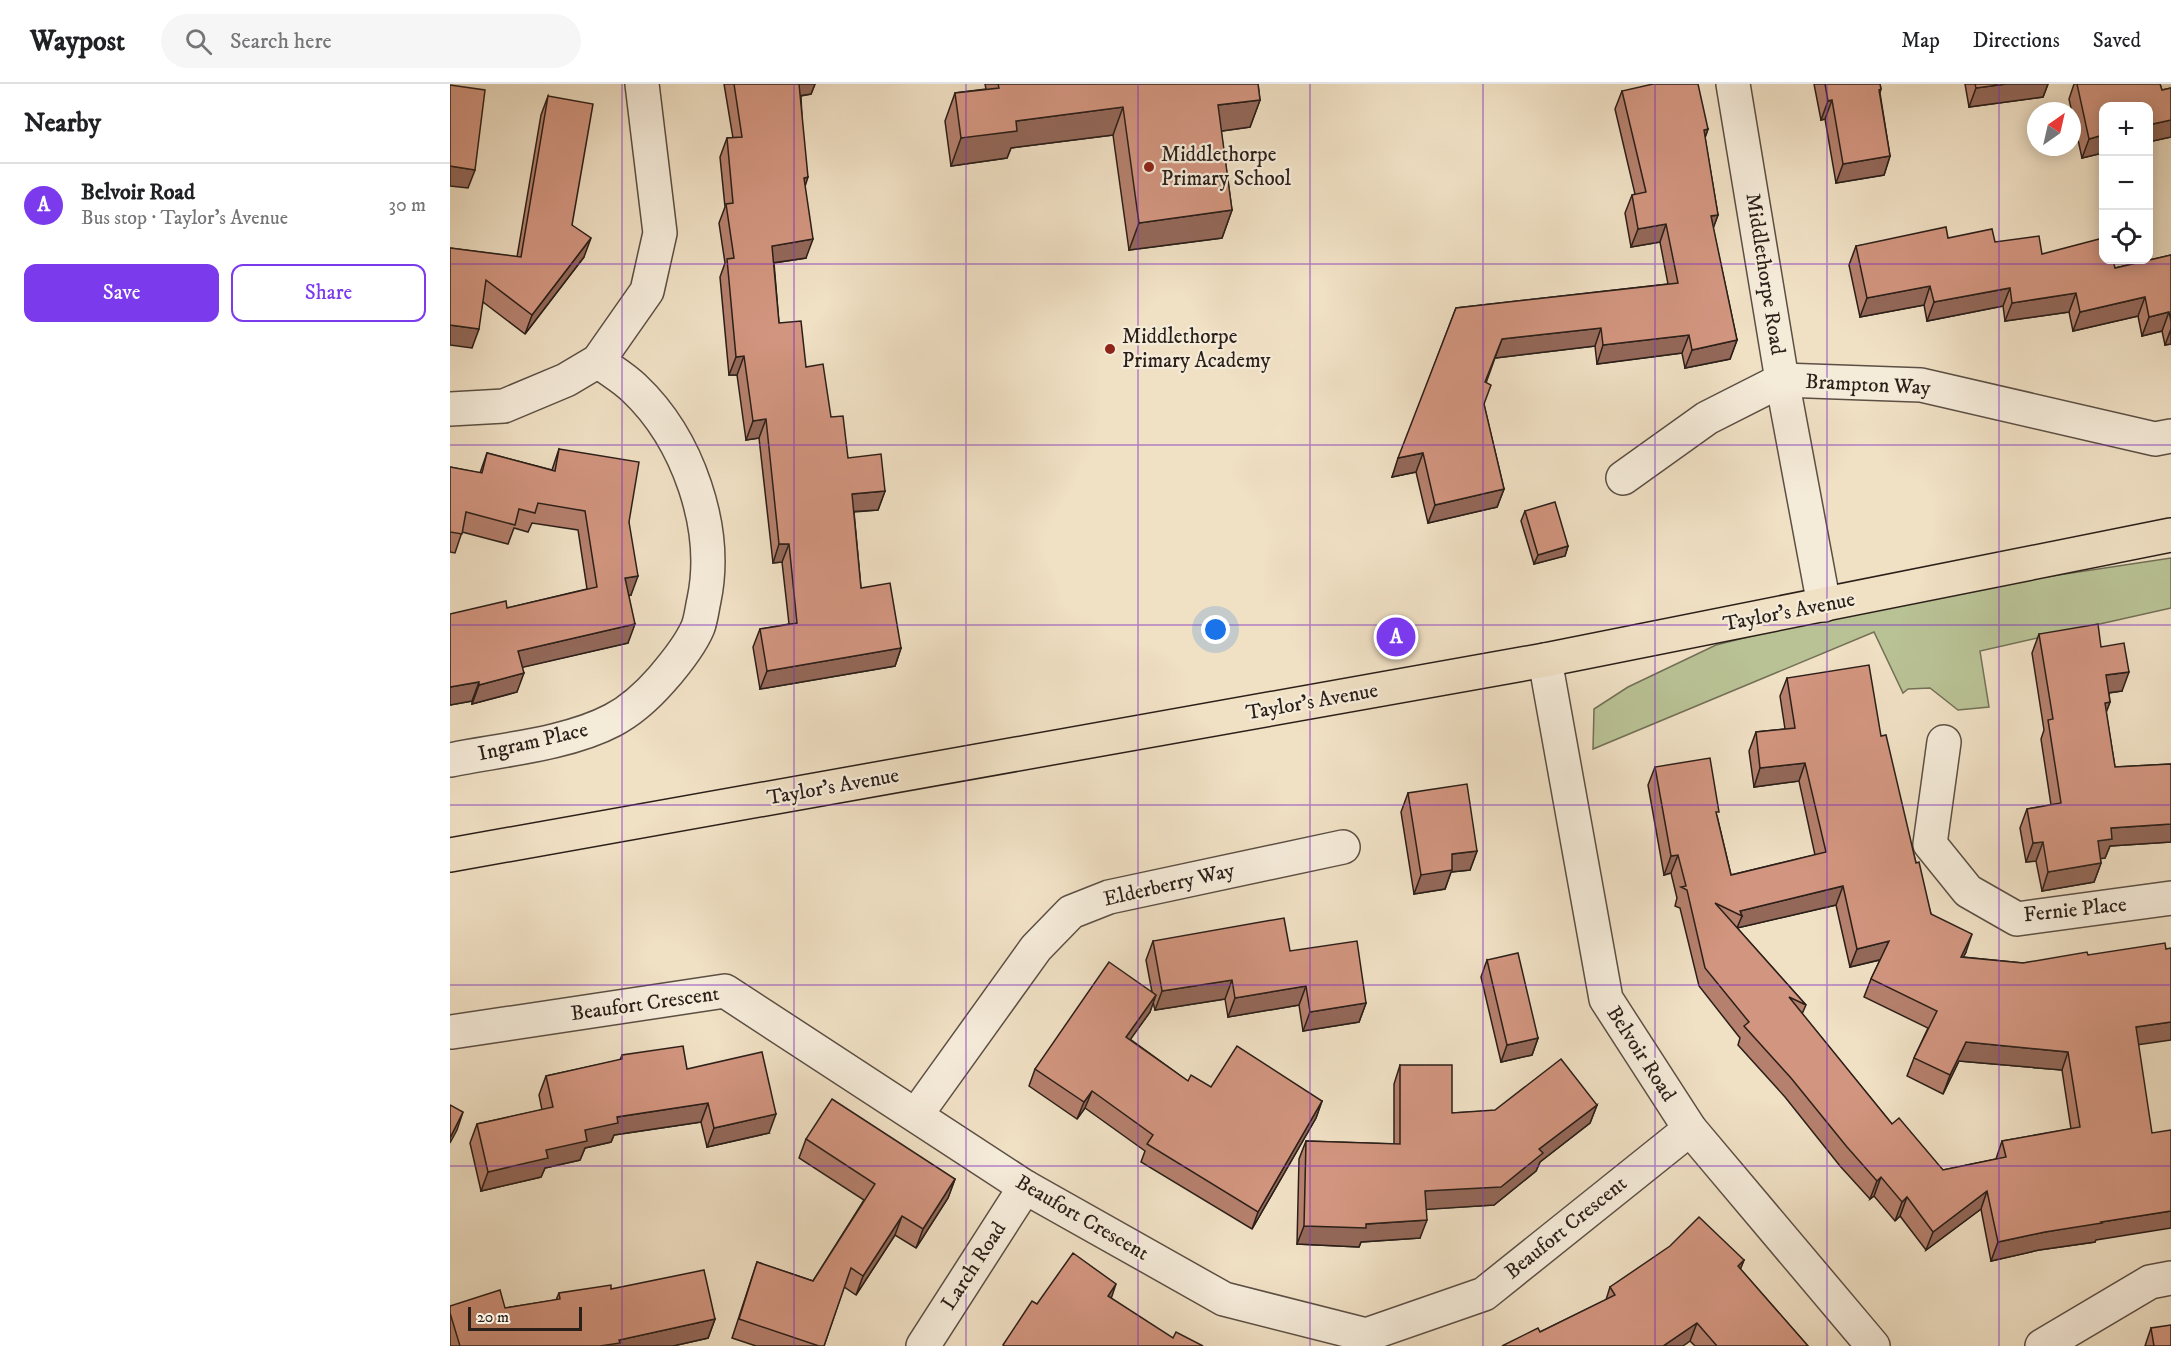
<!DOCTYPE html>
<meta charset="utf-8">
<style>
:root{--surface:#fff;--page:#f6f6f6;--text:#202124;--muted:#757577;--line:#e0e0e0;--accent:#7c3aed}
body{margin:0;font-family:"IM FELL DW Pica",serif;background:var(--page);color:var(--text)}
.controls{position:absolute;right:18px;top:18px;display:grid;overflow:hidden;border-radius:12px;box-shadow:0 3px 15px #0003}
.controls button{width:54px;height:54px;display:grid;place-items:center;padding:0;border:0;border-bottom:2px solid var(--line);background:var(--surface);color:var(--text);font:30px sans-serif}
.compass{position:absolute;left:1577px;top:18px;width:54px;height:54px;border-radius:50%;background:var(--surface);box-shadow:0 3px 15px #0003;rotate:34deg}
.scale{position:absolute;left:18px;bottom:15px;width:114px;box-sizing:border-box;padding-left:6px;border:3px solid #2b1f19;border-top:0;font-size:16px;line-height:21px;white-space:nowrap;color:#2b1f19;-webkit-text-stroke:4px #f5ebd9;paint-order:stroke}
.you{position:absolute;left:766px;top:546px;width:21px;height:21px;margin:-15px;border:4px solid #fff;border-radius:50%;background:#1a73e8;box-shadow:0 0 0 9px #1a73e833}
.badge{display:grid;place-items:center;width:39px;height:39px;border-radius:50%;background:var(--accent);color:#fff;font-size:20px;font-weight:700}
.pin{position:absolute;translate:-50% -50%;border:3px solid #fff;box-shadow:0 2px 6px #0006}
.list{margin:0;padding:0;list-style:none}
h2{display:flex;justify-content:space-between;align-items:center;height:78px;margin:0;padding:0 24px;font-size:26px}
h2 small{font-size:20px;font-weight:400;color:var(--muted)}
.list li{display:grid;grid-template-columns:39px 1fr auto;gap:18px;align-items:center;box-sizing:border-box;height:84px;padding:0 24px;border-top:2px solid var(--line)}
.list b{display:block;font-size:22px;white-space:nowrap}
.list p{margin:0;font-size:20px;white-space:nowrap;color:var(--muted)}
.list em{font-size:20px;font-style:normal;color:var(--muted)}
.actions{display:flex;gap:12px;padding:18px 24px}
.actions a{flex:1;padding:14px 0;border:2px solid var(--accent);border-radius:12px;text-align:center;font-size:21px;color:var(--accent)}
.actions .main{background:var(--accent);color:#fff}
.icon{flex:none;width:33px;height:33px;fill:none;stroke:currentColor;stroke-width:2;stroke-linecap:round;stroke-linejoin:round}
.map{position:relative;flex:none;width:1721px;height:1262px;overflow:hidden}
header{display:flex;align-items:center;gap:36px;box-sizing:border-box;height:84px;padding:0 30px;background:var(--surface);border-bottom:2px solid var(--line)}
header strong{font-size:28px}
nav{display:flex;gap:33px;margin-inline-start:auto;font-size:21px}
.search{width:420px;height:54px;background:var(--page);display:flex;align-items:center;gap:15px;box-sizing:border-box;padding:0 21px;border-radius:33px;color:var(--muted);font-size:22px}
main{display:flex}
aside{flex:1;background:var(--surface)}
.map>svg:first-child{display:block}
.green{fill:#b9c295;stroke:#727057;stroke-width:1.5}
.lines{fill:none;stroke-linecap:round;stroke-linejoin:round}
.minor-casing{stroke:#5c4f44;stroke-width:36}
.major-casing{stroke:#2b1f19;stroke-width:36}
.minor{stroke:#f5ebd9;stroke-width:33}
.major{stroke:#f0e0c4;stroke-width:33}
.wall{fill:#b5806d;stroke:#2b1f19;stroke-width:1.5;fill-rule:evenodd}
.shaded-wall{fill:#936859;stroke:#2b1f19;stroke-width:1.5}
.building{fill:#d2957f;stroke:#2b1f19;stroke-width:1.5;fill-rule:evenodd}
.grid{fill:none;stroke:#7b2cbf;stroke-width:1.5;stroke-opacity:0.55}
.poi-dot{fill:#8f2418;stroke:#f5ebd9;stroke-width:2}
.labels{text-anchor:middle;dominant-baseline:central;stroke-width:4.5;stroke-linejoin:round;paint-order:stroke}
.poi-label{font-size:21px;fill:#2b1f19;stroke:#f5ebd9;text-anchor:start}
.street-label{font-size:21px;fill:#2b1f19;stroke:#f5ebd9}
</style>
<header>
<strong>Waypost</strong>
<div class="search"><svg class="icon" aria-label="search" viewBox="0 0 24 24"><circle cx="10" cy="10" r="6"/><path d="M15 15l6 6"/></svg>Search here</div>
<nav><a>Map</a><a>Directions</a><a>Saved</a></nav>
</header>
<main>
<aside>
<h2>Nearby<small></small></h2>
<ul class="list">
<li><span class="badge">A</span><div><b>Belvoir Road</b><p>Bus stop · Taylor's Avenue</p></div><em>30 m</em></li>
</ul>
<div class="actions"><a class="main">Save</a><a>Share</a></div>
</aside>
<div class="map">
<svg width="1721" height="1262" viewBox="0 0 1721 1262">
<rect width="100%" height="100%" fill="#f0e0c4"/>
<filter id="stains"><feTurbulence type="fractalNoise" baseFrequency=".00333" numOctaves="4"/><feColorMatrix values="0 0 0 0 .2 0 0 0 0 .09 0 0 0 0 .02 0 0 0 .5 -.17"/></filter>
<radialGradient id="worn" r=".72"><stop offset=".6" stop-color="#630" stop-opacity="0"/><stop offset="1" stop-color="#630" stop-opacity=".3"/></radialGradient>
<path class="green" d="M1721,474V524L1530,567L1539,623L1508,626L1480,604L1458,605L1453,609L1424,548L1143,665L1144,625L1178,603L1266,561L1451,515Z"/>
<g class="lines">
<defs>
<g id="minor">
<path d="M1283,0L1332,296L1374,521"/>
<path d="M0,325L54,322L116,296L148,277L197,207L210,149L192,0"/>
<path d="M1173,394L1257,334L1332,296L1471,301L1705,355L1721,352"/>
<path d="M1095,576L1156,915L1240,1045L1423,1262"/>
<path d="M1494,658L1480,760L1518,807L1567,835L1721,814"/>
<path d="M0,676C50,666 118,660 163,636C182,626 198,611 212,595C225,580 240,562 248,543C251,535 252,525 254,516C269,444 238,355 184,304C174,294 160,286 148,277"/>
<path d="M2,948L275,907L575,1103L774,1215L916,1251L1034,1210L1240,1045"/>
<path d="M466,1031L586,864L621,828L659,813L893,763"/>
<path d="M473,1262L575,1103"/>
<path d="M1592,1262L1700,1198L1721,1194"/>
</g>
<path id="major" d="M0,771L1095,576L1721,451"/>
</defs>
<use href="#minor" class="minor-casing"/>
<use href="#major" class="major-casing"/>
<use href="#minor" class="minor"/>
<use href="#major" class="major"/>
</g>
<g class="wall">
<path d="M274,0H365L361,10L351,12L355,102L356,174L324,179L329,239L356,283L381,333L398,374L435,407L428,426L404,428L411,504L451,564L445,582L310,605L303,563L310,545L339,540L332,478L323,479L309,354L296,356L287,291H279L270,193L275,179L269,139L275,123L270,73L277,54H283Z"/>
<path d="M535,0H808L810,16L800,43L771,47L782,126L772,154L679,166L663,51L561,64L557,74L501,82L495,37L505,9L536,5Z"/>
<path d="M1364,0H1430L1431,5L1430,9L1440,72L1434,91L1386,99L1375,35L1371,36Z"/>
<path d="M1515,0H1598L1593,13L1519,23Z"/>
<path d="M1624,0H1710L1712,6L1721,4V53L1698,58L1653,22V69L1632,74L1619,15Z"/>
<path d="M1172,7L1258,45L1255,54L1268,131L1263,144L1287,256L1280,275L1235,284L1232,269L1147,280L1145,262L1045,274L1036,299L1034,321L1054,405L1047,423L978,439L966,388L942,393L1006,224L1218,200L1210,158L1181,163L1175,129L1182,111L1185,110L1165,25Z"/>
<path d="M98,12L122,141L134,173L75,250L33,218L22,264L0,164L67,173L91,31Z"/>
<path d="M1498,154L1545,158L1592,170L1665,184L1721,171V260L1715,261L1712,247L1692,252L1688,232L1623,247L1619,228L1555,237L1553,222L1477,237L1474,221L1410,233L1399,181L1406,162Z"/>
<path d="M109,365L179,438L181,511H179L178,559L72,583L67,608L22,620V617L0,621V530L57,524L137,505L128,446L82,439L78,448L64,444L58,460L12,448L5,469L0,468V383L30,389L37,369L102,386Z"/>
<path d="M1075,427L1118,462L1115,472L1084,480L1071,437Z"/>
<path d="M1589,550L1651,563L1672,607L1659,609L1660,618L1656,628L1665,683L1721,680V758L1660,762L1655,774H1650L1651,779L1644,798L1592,807L1586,777L1576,778L1570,744L1577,725L1601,721L1591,655L1594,646L1582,569Z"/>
<path d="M1337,594L1431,652L1466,779L1481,830L1516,868L1513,873L1573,879L1638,871L1688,960L1645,1158L1589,1166L1541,1177L1531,1125L1476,1166L1450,1132L1445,1137L1424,1112L1420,1115L1390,1082L1335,1013L1288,961L1290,954L1249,902L1230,824L1225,822L1227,814L1221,789L1214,791L1198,701L1205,683L1267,732L1281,791L1365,771L1349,697L1304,703L1299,667L1306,648L1335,645L1330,612ZM1386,821L1400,883L1430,876L1421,895L1414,913L1478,944L1464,974L1457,992L1493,1010L1509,977L1612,986L1621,1045L1552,1057L1546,1075L1493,1086L1442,1040L1352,930L1356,921L1287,844Z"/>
<path d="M958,709L1027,767L1020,786L1001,788L995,805L964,810L951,728Z"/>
<path d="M703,857L840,867L916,919L909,938L853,947L849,921L778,933L775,915L705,926L703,918L700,928L680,955L738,997L761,1003L872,1017L866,1034L802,1145L691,1078L695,1067L635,1024L627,1035L579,1002L585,985L702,908L696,876Z"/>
<path d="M1037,876L1088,954L1082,971L1051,978L1031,893Z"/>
<path d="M172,971L237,985L319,1049L257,1063L251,1038L164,1051L161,1058L135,1064L130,1076L95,1084L91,1093L31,1107L20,1059L27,1040L92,1026L89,1011L96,992L170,976Z"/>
<path d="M950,981L1002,1029L1147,1021L1140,1039L1090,1078L1086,1087L1044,1121L976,1125L970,1154L911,1158L909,1163L847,1160L849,1075L856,1057L944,1060V1000Z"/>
<path d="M356,1055L505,1095L498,1114L466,1164L445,1151L406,1211L394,1203L374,1262H306L282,1254L307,1178L363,1197L414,1116L349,1074Z"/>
<path d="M1294,1176L1290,1185L1358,1262H1245L1240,1257L1090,1248L1156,1216L1160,1203Z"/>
<path d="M161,1205L265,1235L258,1254L223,1262H0V1222L55,1224L106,1216L109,1209Z"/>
<path d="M1701,1244L1721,1262H1695Z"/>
</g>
<g class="shaded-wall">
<path d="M347,0H365L361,10L342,13Z"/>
<path d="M1556,0H1598L1593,13L1519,23L1526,4Z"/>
<path d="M810,16L800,43L758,49L768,21Z"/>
<path d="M1382,16L1375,35L1371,36L1378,17Z"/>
<path d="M673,23L663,51L561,64L557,74L501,82L511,54L566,37Z"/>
<path d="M1721,36V53L1698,58V41Z"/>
<path d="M1258,45L1251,64L1254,46Z"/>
<path d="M1653,51V69L1632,74L1639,55Z"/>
<path d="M1440,72L1434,91L1386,99L1393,80Z"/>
<path d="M0,82L25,86L18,104L0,102Z"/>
<path d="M358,93L352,112L354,94Z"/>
<path d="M782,126L772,154L679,166L689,139Z"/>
<path d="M1268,131L1261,150V132Z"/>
<path d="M1216,140L1210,158L1181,163L1188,145Z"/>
<path d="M141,154L134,173L75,250L82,231Z"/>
<path d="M363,155L356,174L315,180L322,162Z"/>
<path d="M1480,202L1474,221L1410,233L1417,214Z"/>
<path d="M1560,204L1553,222L1477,237L1484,218Z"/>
<path d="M1626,209L1619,228L1555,237L1562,219Z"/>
<path d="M1695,213L1688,232L1623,247L1630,228Z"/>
<path d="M1719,228L1712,247L1692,252L1699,233Z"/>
<path d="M0,241L29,245L22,264L0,261Z"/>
<path d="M1151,244L1145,262L1045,274L1052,255Z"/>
<path d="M1721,245V260L1715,261Z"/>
<path d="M1239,251L1232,269L1147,280L1153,261Z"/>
<path d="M1287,256L1280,275L1235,284L1242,266Z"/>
<path d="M294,272L287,291H279L286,273Z"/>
<path d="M316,335L309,354L296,356L303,337Z"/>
<path d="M973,369L966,388L942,393L948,374Z"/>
<path d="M1054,405L1047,423L978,439L985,421Z"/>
<path d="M435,407L428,426L395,428L402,410Z"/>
<path d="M329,460H339L332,478L323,479Z"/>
<path d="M1118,462L1115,472L1084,480L1088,471Z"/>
<path d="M188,492L181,511L168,513L175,494Z"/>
<path d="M185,540L178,559L61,586L68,567Z"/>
<path d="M451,564L445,582L310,605L317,587Z"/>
<path d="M1679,588L1672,607L1649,610L1656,591Z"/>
<path d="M74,589L67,608L22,620L29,601Z"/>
<path d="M29,598L22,617L0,621V603Z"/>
<path d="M1660,618L1653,637L1655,619Z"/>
<path d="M1355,679L1349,697L1304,703L1310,684Z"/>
<path d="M1721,740V758L1660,762L1655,774L1641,776L1648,757L1661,744Z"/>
<path d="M1593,758L1586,777L1576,778L1583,759Z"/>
<path d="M1027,767L1020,786L1001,788L995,805L964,810L971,791L1002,770Z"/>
<path d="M1228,771L1221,789L1214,791L1221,772Z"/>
<path d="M1651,779L1644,798L1592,807L1598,788Z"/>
<path d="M1393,802L1386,821L1287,844L1292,832L1290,827Z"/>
<path d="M1522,850L1516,868L1504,892L1511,873Z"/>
<path d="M1439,857L1433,875L1400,883L1407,865Z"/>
<path d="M782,896L775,915L705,926L712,907Z"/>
<path d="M856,902L849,921L778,933L785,914Z"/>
<path d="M706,911L700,928L670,970L676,953Z"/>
<path d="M916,919L909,938L853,947L860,928Z"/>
<path d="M1721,938V956L1679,962L1686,943Z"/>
<path d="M1088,954L1082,971L1051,978L1057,961Z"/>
<path d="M1516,958L1618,968L1612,986L1509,977L1493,1010L1500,991Z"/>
<path d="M642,1007L635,1024L627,1035L634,1018Z"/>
<path d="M872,1017L866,1034L802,1145L808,1128Z"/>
<path d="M258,1019L251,1038L164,1051L161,1058L135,1064L130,1076L95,1084L91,1093L31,1107L38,1088L96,1066L135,1046L167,1033Z"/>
<path d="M1147,1021L1140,1039L1090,1078L1086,1087L1044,1121L968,1126L975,1107L1089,1065Z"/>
<path d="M13,1028L7,1046L0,1059V1054Z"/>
<path d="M326,1030L319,1049L257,1063L264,1044Z"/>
<path d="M1431,1093L1424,1112L1420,1115L1427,1097Z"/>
<path d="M505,1095L498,1114L466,1164L473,1145Z"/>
<path d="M1537,1107L1531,1125L1476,1166L1483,1148Z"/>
<path d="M1457,1113L1450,1132L1445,1137L1452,1118Z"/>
<path d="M1721,1127V1144L1646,1156L1645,1158L1589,1166L1541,1177L1548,1158L1595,1148L1651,1138Z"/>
<path d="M452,1132L445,1151L406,1211L413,1192Z"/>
<path d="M977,1136L970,1154L911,1158L909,1163L847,1160L854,1142L916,1140Z"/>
<path d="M1294,1176L1287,1194L1288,1182Z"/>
<path d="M666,1200L660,1218L658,1212Z"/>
<path d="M265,1235L258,1254L223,1262H150L169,1256Z"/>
<path d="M1247,1239L1240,1257L1233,1262H1213Z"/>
</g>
<g class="building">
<path d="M284,0H349L358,93L354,94L363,155L322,162L329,239L351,237L356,283L373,280L381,333L393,332L398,374L431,370L435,407L402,410L411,504L440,499L451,564L317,587L310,545L347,539L339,460H329L316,335L303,337L294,272L286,273L277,175L284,174L276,120L283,119L277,54L292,53Z"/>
<path d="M548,0H808L810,16L768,21L782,126L689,139L673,23L566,37L567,47L511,54L505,9L549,4Z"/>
<path d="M1203,0H1248L1258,45L1254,46L1268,131L1261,132L1287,256L1242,266L1239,251L1153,261L1151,244L1052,255L1035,298L1041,301L1034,320L1054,405L985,421L973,369L948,374L1006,224L1228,199L1216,140L1188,145L1182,111L1196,108L1172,7Z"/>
<path d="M1375,0H1430L1431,5L1429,6L1440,72L1393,80L1382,16L1378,17Z"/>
<path d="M1525,0H1556L1526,4Z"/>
<path d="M1627,0H1710L1712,6L1721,4V36L1698,41V22H1653V51L1639,55Z"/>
<path d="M0,1L35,6L25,86L0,82Z"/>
<path d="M98,12L143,20L122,141L141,154L82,231L36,196L29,245L0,241V164L71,173Z"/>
<path d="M1496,143L1498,154L1542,145L1545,158L1589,152L1592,170L1653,154V176H1663L1665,184L1721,171V237L1719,228L1699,233L1695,213L1630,228L1626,209L1562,219L1560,204L1484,218L1480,202L1417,214L1406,162Z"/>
<path d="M109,365L189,378L179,438L188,492L175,494L185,540L68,567L74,589L29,601V598L0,603V530L56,517L57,524L147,503L135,427L88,419L85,429L69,425L65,441L16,428L12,450L0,448V383L32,389L37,369L105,387Z"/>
<path d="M1105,418L1118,462L1088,471L1075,427Z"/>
<path d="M1648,540L1651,563L1674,559L1679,588L1656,591L1660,618L1655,619L1665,683L1721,680V740L1661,744L1662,755L1648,757L1651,779L1598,788L1593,758L1583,759L1577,725L1611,719L1598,636L1603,635L1589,550Z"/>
<path d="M1419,581L1431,652L1436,651L1466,779L1469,778L1481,830L1522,850L1511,873L1573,879L1637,868L1638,871L1715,859L1716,865L1721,864V938L1686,943L1702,1049L1721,1046V1127L1651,1138L1652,1139L1595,1148L1548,1158L1537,1107L1483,1148L1457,1113L1452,1118L1431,1093L1427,1097L1397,1063L1341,994L1294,942L1299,938L1255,884L1237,806L1231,803L1236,802L1228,771L1221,772L1205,683L1260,674L1269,728H1266L1281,791L1376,768L1355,679L1310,684L1306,648L1345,644L1337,594ZM1393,802L1407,865L1439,857L1421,895L1487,927L1464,974L1500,991L1516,958L1618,968L1630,1043L1552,1057L1556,1073L1493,1086L1449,1034L1442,1040L1339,913L1356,921L1265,819L1292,832L1290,827Z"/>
<path d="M1017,700L1027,767L1002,770V786L971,791L958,709Z"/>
<path d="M834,834L840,867L907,857L916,919L860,928L856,902L785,914L782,896L712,907L703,857Z"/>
<path d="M1068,869L1088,954L1057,961L1037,876Z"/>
<path d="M659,878L706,911L676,953L738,997L741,991L761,1003L787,962L872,1017L808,1128L697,1060L703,1051L642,1007L634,1018L585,985Z"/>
<path d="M233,962L237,985L312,968L326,1030L264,1044L258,1019L167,1033L168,1039L135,1046L137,1057L96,1066L98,1074L38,1088L27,1040L103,1023L96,992L172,975V971Z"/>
<path d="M1111,975L1147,1021L1089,1065L1093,1069L1051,1103L975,1107L977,1136L916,1140V1144L854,1142L856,1057L950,1060V981H1002V1029L1045,1026Z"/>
<path d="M382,1015L505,1095L473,1145L452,1132L413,1192L401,1184L374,1262H369L289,1235L307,1178L363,1197L425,1100L356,1055Z"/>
<path d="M0,1021L13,1028L0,1054Z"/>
<path d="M1249,1133L1294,1176L1288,1182L1358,1262H1267L1247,1239L1213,1262H1052L1088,1244L1090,1248L1165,1211L1160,1203L1220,1162Z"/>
<path d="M623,1169L666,1200L658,1212L723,1254L726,1248L753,1262H554L553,1261L582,1217L587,1220Z"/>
<path d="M254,1186L265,1235L169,1256L170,1259L150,1262H10L0,1229V1222L50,1206L55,1224L110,1215L109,1209L161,1201V1205Z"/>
<path d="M1721,1241V1262H1704L1701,1244Z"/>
</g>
<path class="grid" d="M172,0V1262M344,0V1262M516,0V1262M688,0V1262M860,0V1262M1033,0V1262M1205,0V1262M1377,0V1262M1549,0V1262M0,180H1721M0,361H1721M0,541H1721M0,721H1721M0,901H1721M0,1082H1721"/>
<g class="poi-dot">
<circle cx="699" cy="83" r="6"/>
<circle cx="660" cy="265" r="6"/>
</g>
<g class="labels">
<g class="poi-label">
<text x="711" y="71">Middlethorpe<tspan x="711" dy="24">Primary School</tspan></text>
<text x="672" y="253">Middlethorpe<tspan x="672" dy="24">Primary Academy</tspan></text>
</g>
<g class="street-label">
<text transform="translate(1315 190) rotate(81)">Middlethorpe Road</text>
<text transform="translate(1418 301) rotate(3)">Brampton Way</text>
<text transform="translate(1339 528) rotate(-11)">Taylor's Avenue</text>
<text transform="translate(862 618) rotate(-10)">Taylor's Avenue</text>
<text transform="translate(83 658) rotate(-13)">Ingram Place</text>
<text transform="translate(383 703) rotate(-10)">Taylor's Avenue</text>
<text transform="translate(719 801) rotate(-13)">Elderberry Way</text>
<text transform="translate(1625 826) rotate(-6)">Fernie Place</text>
<text transform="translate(195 920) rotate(-8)">Beaufort Crescent</text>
<text transform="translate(1191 970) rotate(57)">Belvoir Road</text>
<text transform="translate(632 1134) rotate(30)">Beaufort Crescent</text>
<text transform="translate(1116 1144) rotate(-39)">Beaufort Crescent</text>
<text transform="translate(524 1182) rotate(-57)">Larch Road</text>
</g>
</g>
<rect width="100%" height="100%" filter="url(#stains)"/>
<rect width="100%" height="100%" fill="url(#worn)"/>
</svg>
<div class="controls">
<button>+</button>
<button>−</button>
<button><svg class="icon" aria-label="locate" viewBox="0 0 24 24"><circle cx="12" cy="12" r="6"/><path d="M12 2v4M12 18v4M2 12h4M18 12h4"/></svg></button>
</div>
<svg class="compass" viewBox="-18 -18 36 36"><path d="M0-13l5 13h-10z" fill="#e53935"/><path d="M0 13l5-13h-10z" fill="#757577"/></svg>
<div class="scale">20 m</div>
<div class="you"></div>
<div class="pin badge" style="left:946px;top:553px">A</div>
</div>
</main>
